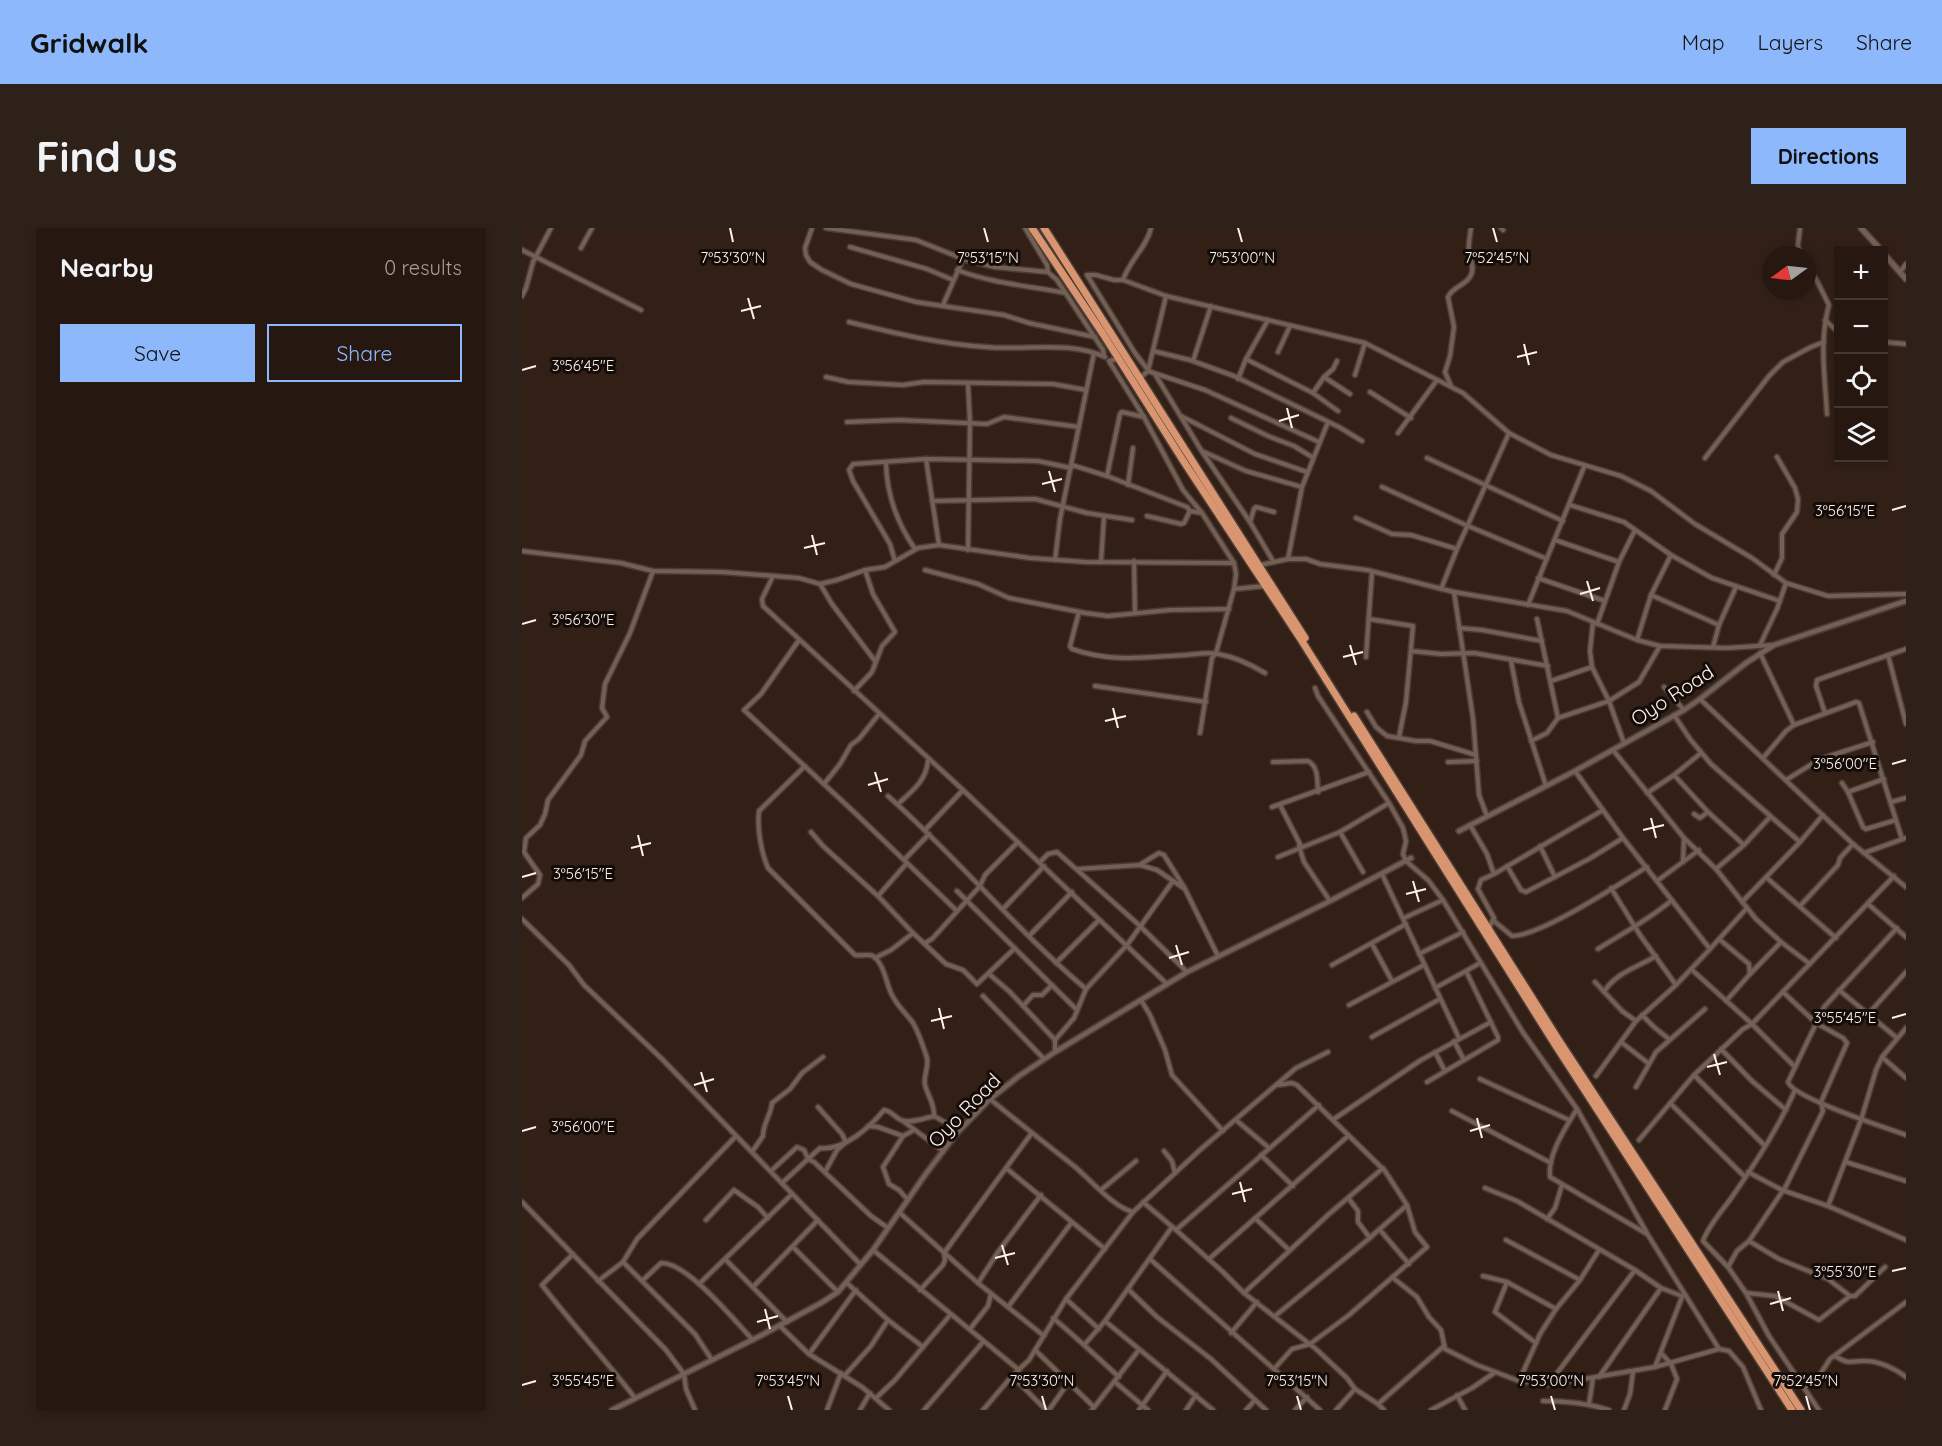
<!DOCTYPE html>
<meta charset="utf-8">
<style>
:root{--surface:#261811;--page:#2e211a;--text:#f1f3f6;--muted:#a4a09f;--line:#423731;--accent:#8db9fc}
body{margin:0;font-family:Quicksand,sans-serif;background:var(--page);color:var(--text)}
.controls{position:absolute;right:18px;top:18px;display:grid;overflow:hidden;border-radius:0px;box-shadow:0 3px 9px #0003}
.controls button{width:54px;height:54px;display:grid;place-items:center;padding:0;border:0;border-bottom:2px solid var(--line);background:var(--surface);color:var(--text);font:30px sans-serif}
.compass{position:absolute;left:1240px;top:18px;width:54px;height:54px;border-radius:50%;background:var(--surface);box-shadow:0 3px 9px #0003;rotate:255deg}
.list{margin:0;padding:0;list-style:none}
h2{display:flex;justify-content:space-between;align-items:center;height:78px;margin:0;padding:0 24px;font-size:26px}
h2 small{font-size:20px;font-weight:400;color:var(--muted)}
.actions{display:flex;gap:12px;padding:18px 24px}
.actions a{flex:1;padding:14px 0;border:2px solid var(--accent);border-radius:0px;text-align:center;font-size:21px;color:var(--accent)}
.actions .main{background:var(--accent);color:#111}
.icon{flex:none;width:33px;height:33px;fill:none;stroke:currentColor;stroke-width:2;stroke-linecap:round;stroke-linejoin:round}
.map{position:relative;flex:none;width:1384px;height:1182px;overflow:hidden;border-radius:0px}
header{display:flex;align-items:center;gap:36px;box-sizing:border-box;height:84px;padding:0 30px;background:var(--accent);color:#111}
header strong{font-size:28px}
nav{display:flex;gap:33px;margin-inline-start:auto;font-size:21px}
.intro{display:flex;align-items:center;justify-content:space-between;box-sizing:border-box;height:144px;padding:0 36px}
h1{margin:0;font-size:42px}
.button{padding:15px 27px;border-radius:0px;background:var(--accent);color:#111;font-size:21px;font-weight:700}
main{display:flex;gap:36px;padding:0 36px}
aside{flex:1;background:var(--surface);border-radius:0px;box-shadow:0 3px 9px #0003}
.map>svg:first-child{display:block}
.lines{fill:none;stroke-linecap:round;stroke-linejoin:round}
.minor-casing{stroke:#4b3c36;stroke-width:7}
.tertiary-casing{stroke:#4b3c36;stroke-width:8}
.secondary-casing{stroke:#4b3c36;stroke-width:8}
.motorway-casing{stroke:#4b3c36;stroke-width:10}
.minor{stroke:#745f54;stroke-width:4}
.tertiary{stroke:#745f54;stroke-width:4.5}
.secondary{stroke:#745f54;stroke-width:5}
.motorway{stroke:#d89570;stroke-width:7}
.ticks{fill:none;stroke:#fef1eb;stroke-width:2}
.labels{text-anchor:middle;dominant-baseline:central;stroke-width:6;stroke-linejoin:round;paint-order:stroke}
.street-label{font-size:20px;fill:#fef1eb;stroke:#140c08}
.ticks-label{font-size:15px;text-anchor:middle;fill:#fef1eb;stroke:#140c08;stroke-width:6;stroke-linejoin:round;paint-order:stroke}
</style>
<header>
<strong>Gridwalk</strong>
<nav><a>Map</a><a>Layers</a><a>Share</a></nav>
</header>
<div class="intro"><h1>Find us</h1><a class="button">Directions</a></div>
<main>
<aside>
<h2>Nearby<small>0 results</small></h2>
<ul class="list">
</ul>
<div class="actions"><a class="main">Save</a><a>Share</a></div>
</aside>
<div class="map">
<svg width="1384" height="1182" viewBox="0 0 1384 1182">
<rect width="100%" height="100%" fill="#322017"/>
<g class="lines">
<defs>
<g id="minor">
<path d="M290,0L283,20L284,27L288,34L300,42L329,56L394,74L482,87L507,95L573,109"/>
<path d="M304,0L394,12L444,32L473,39L526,44L535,52L581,122L582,128"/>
<path d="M503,0L525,37L526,44"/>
<path d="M979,0L981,2"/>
<path d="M328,19L405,41L431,52"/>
<path d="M59,20L70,0"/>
<path d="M0,22L119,82"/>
<path d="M1278,27L1276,17L1278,0"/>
<path d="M1285,39L1294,51L1307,77C1297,113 1303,149 1305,186"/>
<path d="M435,42C469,55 507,58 543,65"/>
<path d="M1378,44L1384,36"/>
<path d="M601,52C607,33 625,19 629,0"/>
<path d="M0,68L4,60L11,34L29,0"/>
<path d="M421,77L441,31"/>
<path d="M1303,92L1316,104"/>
<path d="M327,94C372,105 417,116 464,119C504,123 545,112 583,129"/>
<path d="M1362,114L1384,116"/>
<path d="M631,123L668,132L712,148L817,199L840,213"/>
<path d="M756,124L768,98"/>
<path d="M596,131L587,133L622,189L661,262L680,285L712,335L714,346L712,361L694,425L690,430L678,505"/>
<path d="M724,131L791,165L816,183"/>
<path d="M671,133L689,78"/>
<path d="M626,142L613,125L565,47H574L592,52H601L644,68L843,115L941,165L987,205L1029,227L1099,248L1129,263L1173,296L1230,330L1264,355L1306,368L1384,366"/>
<path d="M626,143L683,162L797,214"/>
<path d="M633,146L679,222L728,294L751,333"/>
<path d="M833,147L843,115"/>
<path d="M304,149L326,154L381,157L402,154L531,156L564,162"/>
<path d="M802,149L828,166"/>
<path d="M618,150L626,143L644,68"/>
<path d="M716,151L724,131L746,92"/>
<path d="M929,158L923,144L928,128L932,99L926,69C931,58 944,58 949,47C953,39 948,32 947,24C946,16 948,8 949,0"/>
<path d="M848,164L889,190"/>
<path d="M791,165L802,149L811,141L815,133"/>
<path d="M659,188L733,226L785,244"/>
<path d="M709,190L746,208L772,218L790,229"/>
<path d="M325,194L377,192L465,196L482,189L557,199"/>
<path d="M876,205L915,152"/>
<path d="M682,224L724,243L780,259"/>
<path d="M905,230L1041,293"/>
<path d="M1183,230L1247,148L1261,134L1289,119L1302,114"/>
<path d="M404,231L417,317"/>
<path d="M364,236C365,268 375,295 393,321"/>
<path d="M550,237L585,248L665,279L668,283L680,285"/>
<path d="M585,248L598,186L600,184L622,189"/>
<path d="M606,257L611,220"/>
<path d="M860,259L946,298L1025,331"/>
<path d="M410,273L513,271L565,285L610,292"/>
<path d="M1048,277L1102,294L1149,327L1190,350L1258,373"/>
<path d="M625,288L659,296L662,295L668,283"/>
<path d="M834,290L870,306L889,307L935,321"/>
<path d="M728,294L732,281L734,279L752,284"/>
<path d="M1033,312L1097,334"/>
<path d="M446,322L448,195L446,156"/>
<path d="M0,323L99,335L131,343L200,344L277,350L298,356L315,352L343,342L363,339L396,320L417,317L508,330L564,334L712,335"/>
<path d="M766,331L780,259L806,194"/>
<path d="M533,332L538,291L572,125"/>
<path d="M373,333L368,316L331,253L327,242L331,236L404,231L516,233L549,240"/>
<path d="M612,333L613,385"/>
<path d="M579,334L582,289"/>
<path d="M738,337L766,331H784L798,336L845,342L932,364L1045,383L1115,412L1138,418L1205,420L1251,417"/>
<path d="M403,342L456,356L487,370L563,385L586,388L648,382L707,381"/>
<path d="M1252,347L1260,330V306L1275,284L1276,271L1273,260L1255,229"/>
<path d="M251,348L240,371L241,378L441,562L645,756"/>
<path d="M1016,350L1083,373"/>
<path d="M298,356L310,376L353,433"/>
<path d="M712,361L743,358"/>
<path d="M919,361L935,321L987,205"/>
<path d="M932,364L951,490L957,567L965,588"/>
<path d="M1129,367L1197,397"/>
<path d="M1006,377L1062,239"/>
<path d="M557,384L548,418L550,421C590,435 623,429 664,427C674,426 686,424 696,426C714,429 728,436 743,445"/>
<path d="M847,391L891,398L884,474L877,509"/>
<path d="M1015,391L1036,490"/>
<path d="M1071,394L1068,423L1070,439L1087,473L1102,515"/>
<path d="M1075,396L1097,334L1113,302"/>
<path d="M937,400L960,402L1020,413"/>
<path d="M277,412L239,466L222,482L331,583L435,683"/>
<path d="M1115,412L1129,367L1149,327"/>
<path d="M1238,417L1255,381L1264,355"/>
<path d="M1191,419L1197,397L1214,359"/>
<path d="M889,423L919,426L952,425L1026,438"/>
<path d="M1238,425L1272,497"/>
<path d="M1366,427L1384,496"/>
<path d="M844,429L850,344"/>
<path d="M989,433L997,474L1024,558"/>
<path d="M1029,453L1070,439"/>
<path d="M573,458L684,474"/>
<path d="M1142,459L1162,482"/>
<path d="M793,460L796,468L867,575L881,600L884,613L881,626L884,633L906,652L921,672L1000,803L1055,881L1126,1007L1197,1121L1207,1123L1221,1139L1239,1182"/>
<path d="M332,463L350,444L360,418L373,404L351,366L343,342"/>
<path d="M1178,471L1331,616L1384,659"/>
<path d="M845,484L854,499L865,508L894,513H908L954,527"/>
<path d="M1303,485L1294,458L1295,452L1384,421"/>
<path d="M1152,487L1168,511L1189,536L1278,614"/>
<path d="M1009,513L1025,505L1036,490L1087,473L1117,454L1138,418"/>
<path d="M1091,522L1162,610L1194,641L1234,691L1259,714L1288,736"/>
<path d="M1241,530L1264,503L1272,497L1334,474L1337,475L1380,611"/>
<path d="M751,534L786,533C797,539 795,553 796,564"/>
<path d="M926,534L955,533"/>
<path d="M283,538L237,583C235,600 239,624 246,640L333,727C338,728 347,726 351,728C362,736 364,754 369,765C374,777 384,785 391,795C397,805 401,818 405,830C407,840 401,848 403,857C406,868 413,877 412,888L426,896L434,906"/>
<path d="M1053,543L1101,610L1188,721L1154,757L1114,793L1074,848"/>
<path d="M1152,547L1186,584L1222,617"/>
<path d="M1264,552L1298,531L1351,514"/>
<path d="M1320,555L1326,564L1341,599L1344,601L1374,592"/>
<path d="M302,556L318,536L329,517L337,511L357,486"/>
<path d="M1326,564L1362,551"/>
<path d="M1125,565L1152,547L1179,525"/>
<path d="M366,568C435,629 494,702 564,761"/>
<path d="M1369,574L1384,570"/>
<path d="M376,576C390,563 404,553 406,533"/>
<path d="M758,577L779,618"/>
<path d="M750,579L847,544"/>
<path d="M1172,586L1178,590L1186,584"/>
<path d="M948,597L965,626L972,646"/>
<path d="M403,602L441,562"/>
<path d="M289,604L301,618L356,668L391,705L424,736L441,742L455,756L493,720"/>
<path d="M818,604L841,644"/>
<path d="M777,618L782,634L808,673"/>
<path d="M1018,618L1033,649"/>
<path d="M1342,625L1384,610"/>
<path d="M756,629L818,604L867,575"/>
<path d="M382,632L407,606"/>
<path d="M518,634L526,626L535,624L617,697L665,744"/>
<path d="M1161,634L1162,610"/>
<path d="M619,636L637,625L642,627L662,659"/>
<path d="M985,638L999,662L1004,664L1067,631L1101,610"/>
<path d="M556,641L618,637L635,642L663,661L696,728"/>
<path d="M1194,641L1222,617L1248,589"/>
<path d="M860,646L937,810"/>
<path d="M1245,650L1314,710"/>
<path d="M1135,653L1177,622"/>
<path d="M1089,660L1118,707L1154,757"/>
<path d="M435,663L555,782"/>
<path d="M356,668L385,635"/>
<path d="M0,670L16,656L18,647L2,624L4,610L18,597L23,586L26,572L59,527L63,513L85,489L80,480L83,456L108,405L131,343"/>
<path d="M1220,674L1278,614L1301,587"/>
<path d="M1346,676L1384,709"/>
<path d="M1278,678L1316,637L1318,630L1331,616"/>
<path d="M481,681L522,638"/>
<path d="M882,690L921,672"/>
<path d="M0,691L47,737L62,757L140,831L339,1037"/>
<path d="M972,693L990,708C1021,707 1095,657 1125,639"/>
<path d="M967,700L972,690L956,661L959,652L972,646L1081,582"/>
<path d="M1375,700L1302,779L1266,854C1271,870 1365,900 1384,907"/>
<path d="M507,708L550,664"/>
<path d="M1197,711L1227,736L1228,746L1204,773"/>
<path d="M403,715L410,711L458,658L463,647L496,614"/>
<path d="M850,716L870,753"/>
<path d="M1076,721C1101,705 1128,691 1150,672"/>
<path d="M1188,721L1225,680"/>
<path d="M897,726L941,704"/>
<path d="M353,730L369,722L391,705"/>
<path d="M534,735L577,692"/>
<path d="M810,737L884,696"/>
<path d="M1169,741L1230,796L1273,839"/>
<path d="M467,746L488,764L533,812"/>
<path d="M1228,746L1259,714"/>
<path d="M1073,754L1100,783L1114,793"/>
<path d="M913,760L944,743"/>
<path d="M1317,762L1375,810"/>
<path d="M1082,764C1093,745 1116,739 1134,728"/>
<path d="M1261,764L1294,795L1321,810L1325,815L1299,874L1301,883L1264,958L1227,1013L1257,1031L1306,1051L1328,1068"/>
<path d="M461,768L522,831"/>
<path d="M619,772L628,787L643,822L650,847L701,903"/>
<path d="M827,777L902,737"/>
<path d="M501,778L511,767H520L530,757"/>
<path d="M1347,785L1384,744"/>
<path d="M1120,787L1132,799L1147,811"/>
<path d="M850,809L918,771"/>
<path d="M932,813L942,832"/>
<path d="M1099,814L1126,835"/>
<path d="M1199,821L1230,853L1264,882"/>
<path d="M533,824V812L552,790L564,761L605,717L651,653"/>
<path d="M913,824L923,843"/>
<path d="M1360,829L1384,850"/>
<path d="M1172,847L1243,918"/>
<path d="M958,851L1047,892"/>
<path d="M905,854L976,812V809L944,743L958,735"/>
<path d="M1114,859L1134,824L1183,781"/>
<path d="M1273,862C1257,899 1235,933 1212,966C1202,981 1187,996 1181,1013L1206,1039L1224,1065L1247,1108L1297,1182"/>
<path d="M468,871C496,894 524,916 552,938C569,952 591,979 611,984L679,921L774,840L806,824"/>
<path d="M1148,875L1223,949"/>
<path d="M296,879L320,906L324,914L315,922L303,944"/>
<path d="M1055,881C1044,899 1025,927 1028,949L1125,1006"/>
<path d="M930,883L1029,935"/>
<path d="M812,891L899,832L969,794"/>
<path d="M714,892L747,920"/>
<path d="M381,893L421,923"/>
<path d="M346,898L356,899L381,908"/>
<path d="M509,906L484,940L583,1021"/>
<path d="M1117,912L1172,847L1221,801L1230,796L1372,648"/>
<path d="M642,923L650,933L653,945"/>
<path d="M230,924L241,908C241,895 249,887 250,875L268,861L280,845L301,829"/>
<path d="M739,927L771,958"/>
<path d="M1324,934L1384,953"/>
<path d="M249,943L275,919L282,922L286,931L292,934L349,988L366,1000"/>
<path d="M1226,944L1260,962L1306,978L1384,1012"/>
<path d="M260,955L298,920C322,923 348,899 362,882C370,883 372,889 379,892C388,896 403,890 412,888"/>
<path d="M963,960L995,973L1113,1042L1139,1060L1160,1068"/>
<path d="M579,962L614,933"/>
<path d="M827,971L836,983V994L848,1010"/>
<path d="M386,972L377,962L367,956L361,939L381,908L392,902"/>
<path d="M0,974L144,1122L162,1146L164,1161L173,1182"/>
<path d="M621,974L654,1002L797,877"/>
<path d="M1306,978L1339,892L1354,842L1360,829L1384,800"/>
<path d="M378,985L456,1055L522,1108"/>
<path d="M733,990L767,1022"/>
<path d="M1025,991L1033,980L1040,957"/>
<path d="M184,992L212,962L236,979L246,990"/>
<path d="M654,1002L701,1044L722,1065L794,1121L825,1150L833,1161L856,1176L862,1182"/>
<path d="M858,1002L887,1036"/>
<path d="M984,1012L1058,1052"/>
<path d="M271,1019L316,1064"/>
<path d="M351,1022L497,1142"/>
<path d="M51,1026L20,1057C50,1096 83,1131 113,1170"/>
<path d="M628,1031L798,1182"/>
<path d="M687,1031L826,908"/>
<path d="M204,1032L265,1094"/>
<path d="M101,1034L173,1106L190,1132"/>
<path d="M1206,1039L1215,1023L1227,1013"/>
<path d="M961,1048L985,1054L1034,1081"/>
<path d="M870,1049L895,1069L907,1089L919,1102L923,1121L955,1137L997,1153L1026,1157L1133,1139L1197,1121"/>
<path d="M121,1052L139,1035C165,1034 212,1092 231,1112"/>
<path d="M76,1053L101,1034L115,1011L214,908"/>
<path d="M985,1054L973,1084L1014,1115"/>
<path d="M325,1055L366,1092L401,1119"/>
<path d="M456,1055L476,1024L519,967"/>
<path d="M177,1056L270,966"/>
<path d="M231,1059L296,992"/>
<path d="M606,1061L635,1089L689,1131L744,1182"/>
<path d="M398,1062L421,1037L423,1032L422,1025L484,940"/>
<path d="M722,1065L807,986L861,940"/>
<path d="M1225,1065L1253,1068L1297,1092L1328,1068H1333L1363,1039"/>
<path d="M544,1071L577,1101"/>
<path d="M486,1079L550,994"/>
<path d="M753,1088L843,1014L885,977"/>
<path d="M531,1090C554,1109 575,1129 597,1149"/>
<path d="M583,1093L691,1182"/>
<path d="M258,1098L287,1126L340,1159L367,1182"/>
<path d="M448,1101L466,1078L469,1066"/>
<path d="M709,1105L735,1074"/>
<path d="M563,1116L583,1093L650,999"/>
<path d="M513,1122L572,1179"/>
<path d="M287,1126L334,1062"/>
<path d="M1140,1126L1149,1136L1155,1151L1143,1182"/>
<path d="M1313,1128C1329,1138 1328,1132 1344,1133C1357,1133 1374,1141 1384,1149"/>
<path d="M1133,1139L1160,1069"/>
<path d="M752,1141L770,1121L788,1116L827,1087L905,1019L893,1004L885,977L863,943L775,857L770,855L755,857"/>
<path d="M323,1147L349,1118L366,1092"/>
<path d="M490,1148L524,1182"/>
<path d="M1077,1149L1139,1060"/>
<path d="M1260,1152L1271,1144"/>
<path d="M997,1153L1018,1106L1034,1081L1058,1052L1077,1022"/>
<path d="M593,1154L626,1182"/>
<path d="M1026,1157L1113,1042"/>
<path d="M1283,1159L1295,1151L1308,1131L1384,1074"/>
<path d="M935,1167L943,1182"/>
<path d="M354,1170L373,1152L429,1086"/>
<path d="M1021,1173C1045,1173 1065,1175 1087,1182"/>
<path d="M856,1176L922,1118"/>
<path d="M1067,1176L1071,1150"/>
<path d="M305,1182L319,1145"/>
<path d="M338,1182L348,1165"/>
<path d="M402,1182L461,1114"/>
<path d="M461,1182L490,1148L507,1132L544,1071L611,984"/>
<path d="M527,1182L546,1155"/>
<path d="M570,1182L616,1123"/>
<path d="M617,1182L645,1143"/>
<path d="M664,1182L674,1167"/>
<path d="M724,1182L733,1172"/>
<path d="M773,1182L785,1169"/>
<path d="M814,1182L833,1161"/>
<path d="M909,1182L950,1160L972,1145"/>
<path d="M1102,1182L1108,1166L1111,1144"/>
</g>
<g id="tertiary">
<path d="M937,603L1053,543L1162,482L1178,471L1224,435L1252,417L1384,373"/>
<path d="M90,1182L238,1108L299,1075L316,1064L351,1022L403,947L434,906L468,871L497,848L533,824L665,744L808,673L889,630"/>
</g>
<g id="secondary">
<path d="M1339,0L1359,22"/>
<path d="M1362,26L1384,51"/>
</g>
<g id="motorway">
<path d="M510,0L581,106L662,234L778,410L1034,818L1270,1182"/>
<path d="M522,0L783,410"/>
<path d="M832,488L1036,811L1279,1182"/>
</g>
</defs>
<use href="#minor" class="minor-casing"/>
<use href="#tertiary" class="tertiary-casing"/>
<use href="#secondary" class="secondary-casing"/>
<use href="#motorway" class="motorway-casing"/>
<use href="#minor" class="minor"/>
<use href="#tertiary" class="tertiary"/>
<use href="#secondary" class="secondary"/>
<use href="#motorway" class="motorway"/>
</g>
<path class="ticks" d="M208,0L211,14M462,0L466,14M716,0L720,14M971,0L975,14M226,70L232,91M219,83L239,78M1002,116L1007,137M995,129L1015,124M0,142L14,138M765,180L770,200M757,193L777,187M527,243L533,264M520,256L540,251M1370,282L1384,278M290,307L295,327M282,320L303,315M1065,353L1071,373M1058,366L1078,360M0,396L14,392M828,417L834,437M821,429L841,424M591,480L596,500M583,493L604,488M1370,536L1384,532M353,544L359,564M346,557L366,551M1129,590L1134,610M1121,602L1142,597M116,607L121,628M109,620L129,615M0,649L14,645M891,653L897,674M884,666L904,661M654,717L660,737M647,730L667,724M417,780L422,801M1370,790L1384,786M409,793L430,788M1192,826L1198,847M1185,839L1205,834M179,844L185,864M172,857L192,851M955,890L960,910M0,903L14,899M948,903L968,897M718,954L723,974M710,966L730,961M480,1017L486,1037M473,1030L493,1025M1370,1043L1384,1040M1256,1063L1261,1083M1248,1076L1269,1070M243,1081L248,1101M235,1094L256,1088M0,1157L14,1153M266,1168L270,1182M520,1168L524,1182M775,1168L779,1182M1029,1168L1033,1182M1284,1168L1288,1182"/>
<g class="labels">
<g class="street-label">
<text transform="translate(1150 467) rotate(-33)">Oyo Road</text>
<text transform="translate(442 882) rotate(-46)">Oyo Road</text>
</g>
</g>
<g class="ticks-label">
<text x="211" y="35">7°53'30"N</text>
<text x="466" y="35">7°53'15"N</text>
<text x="720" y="35">7°53'00"N</text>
<text x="975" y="35">7°52'45"N</text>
<text x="61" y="143">3°56'45"E</text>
<text x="1323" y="288">3°56'15"E</text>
<text x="61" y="397">3°56'30"E</text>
<text x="1323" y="541">3°56'00"E</text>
<text x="61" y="651">3°56'15"E</text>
<text x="1323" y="795">3°55'45"E</text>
<text x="61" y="904">3°56'00"E</text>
<text x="1323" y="1049">3°55'30"E</text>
<text x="266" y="1158">7°53'45"N</text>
<text x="520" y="1158">7°53'30"N</text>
<text x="775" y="1158">7°53'15"N</text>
<text x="1029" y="1158">7°53'00"N</text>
<text x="1284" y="1158">7°52'45"N</text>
<text x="61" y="1158">3°55'45"E</text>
</g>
</svg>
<div class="controls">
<button>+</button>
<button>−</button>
<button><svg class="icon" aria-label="locate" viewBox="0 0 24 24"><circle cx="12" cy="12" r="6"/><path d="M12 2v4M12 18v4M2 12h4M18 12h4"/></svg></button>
<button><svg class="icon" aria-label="layers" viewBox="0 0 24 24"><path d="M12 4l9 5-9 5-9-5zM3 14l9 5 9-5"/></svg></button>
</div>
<svg class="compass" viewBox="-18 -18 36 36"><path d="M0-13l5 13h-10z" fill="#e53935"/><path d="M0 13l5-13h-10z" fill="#a4a09f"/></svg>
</div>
</main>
